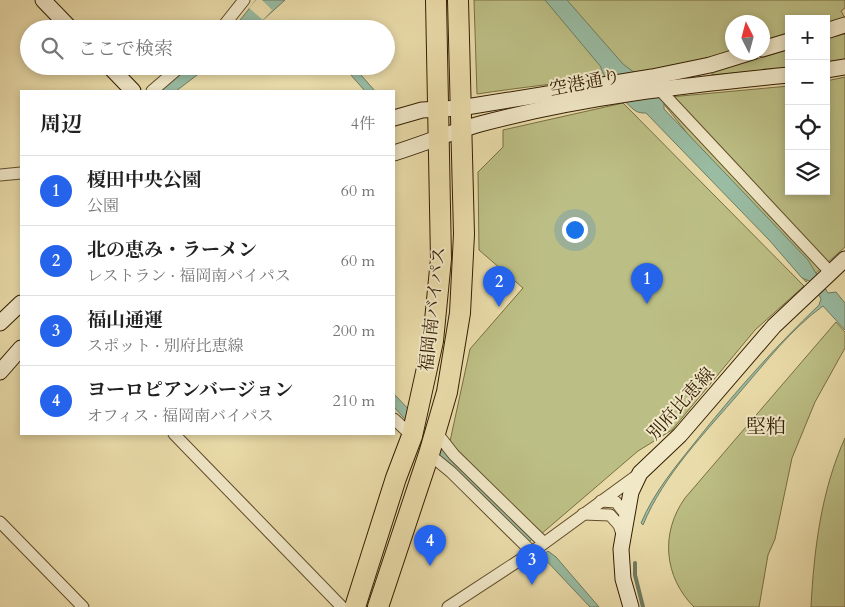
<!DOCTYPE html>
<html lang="ja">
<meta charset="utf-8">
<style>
:root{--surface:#fff;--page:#f2f2f2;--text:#222;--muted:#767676;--line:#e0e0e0;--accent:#2563eb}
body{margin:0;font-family:Cardo,"Noto Serif JP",serif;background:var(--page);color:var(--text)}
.controls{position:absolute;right:15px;top:15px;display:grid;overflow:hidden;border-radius:0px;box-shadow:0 2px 8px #0003}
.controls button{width:45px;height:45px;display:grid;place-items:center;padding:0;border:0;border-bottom:1px solid var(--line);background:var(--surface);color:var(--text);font:25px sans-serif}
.compass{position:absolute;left:725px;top:15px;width:45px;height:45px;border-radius:50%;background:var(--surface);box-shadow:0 2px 8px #0003;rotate:354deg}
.you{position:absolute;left:574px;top:229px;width:18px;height:18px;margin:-12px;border:4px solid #fff;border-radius:50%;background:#1a73e8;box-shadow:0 0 0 8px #1a73e833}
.badge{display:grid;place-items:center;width:32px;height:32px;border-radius:50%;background:var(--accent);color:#fff;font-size:16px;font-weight:700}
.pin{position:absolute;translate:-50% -41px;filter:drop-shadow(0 1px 2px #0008)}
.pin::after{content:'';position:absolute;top:26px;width:18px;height:15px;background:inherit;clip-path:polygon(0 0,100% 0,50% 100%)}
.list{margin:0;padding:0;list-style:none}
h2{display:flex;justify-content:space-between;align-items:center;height:65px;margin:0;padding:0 20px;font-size:21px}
h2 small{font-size:16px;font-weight:400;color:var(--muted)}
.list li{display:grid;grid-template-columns:32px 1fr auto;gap:15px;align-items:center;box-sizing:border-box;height:70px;padding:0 20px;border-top:1px solid var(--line)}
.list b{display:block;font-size:19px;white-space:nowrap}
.list p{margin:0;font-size:16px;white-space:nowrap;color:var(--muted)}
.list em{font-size:16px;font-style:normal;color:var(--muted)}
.icon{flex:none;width:28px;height:28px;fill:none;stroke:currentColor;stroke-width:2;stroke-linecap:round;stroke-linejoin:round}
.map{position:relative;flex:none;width:845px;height:607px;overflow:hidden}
.search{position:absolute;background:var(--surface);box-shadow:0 2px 8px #0003;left:20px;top:20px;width:375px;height:55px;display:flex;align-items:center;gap:12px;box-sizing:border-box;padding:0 18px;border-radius:28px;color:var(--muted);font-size:19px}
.panel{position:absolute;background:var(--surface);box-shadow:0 2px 8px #0003;left:20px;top:90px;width:375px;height:345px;border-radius:0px}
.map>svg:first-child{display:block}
.green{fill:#bcbf85;stroke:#786e42}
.water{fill:#99bca3;stroke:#707c62}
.pier{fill:#eadcaa}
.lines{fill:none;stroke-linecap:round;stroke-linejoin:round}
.stream{stroke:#707c62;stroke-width:4}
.street-casing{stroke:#614d2a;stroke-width:13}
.secondary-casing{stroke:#331d00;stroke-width:17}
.highway-casing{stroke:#331d00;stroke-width:22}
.street{stroke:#f1e8c8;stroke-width:11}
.secondary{stroke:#f1e8c8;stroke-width:15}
.highway{stroke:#eadcaa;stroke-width:20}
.labels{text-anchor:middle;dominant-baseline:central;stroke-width:4;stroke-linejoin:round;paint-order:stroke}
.street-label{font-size:18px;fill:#331d00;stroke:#f1e8c8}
.quarter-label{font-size:20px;fill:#331d00;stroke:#f1e8c8}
</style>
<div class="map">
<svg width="845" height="607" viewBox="0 0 845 607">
<rect width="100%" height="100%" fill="#eadcaa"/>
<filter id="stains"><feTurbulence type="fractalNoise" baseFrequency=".004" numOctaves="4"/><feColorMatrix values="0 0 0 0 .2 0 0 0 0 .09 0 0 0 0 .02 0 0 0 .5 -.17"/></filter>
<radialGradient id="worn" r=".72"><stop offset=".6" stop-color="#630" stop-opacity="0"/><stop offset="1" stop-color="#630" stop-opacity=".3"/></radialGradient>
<g class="green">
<path d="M474,0H845V8L841,11L845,18L826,23V19H789V34L763,42L762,22H732V51C649,76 563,81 477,94Z"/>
<path d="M845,33V60L826,63V38Z"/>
<path d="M789,49V68L712,75V73Z"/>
<path d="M845,77V247L806,282L659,98L789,86V191H826V81Z"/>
<path d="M623,103L804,286L755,330L672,430L638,451L540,535L449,446L470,349L523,288L479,250L478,172L503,147V130Z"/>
<path d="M836,322L845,332V348L815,402L792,458L775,539L768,555L759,607H694C664,577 660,533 685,498Z"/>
<path d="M845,438V607H811C814,550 821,491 845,438Z"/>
</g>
<g class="water">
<path d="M256,0H285L253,29H233Z"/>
<path d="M545,0H567L623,64L635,73L664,103V109L808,260L828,293L836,292L845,303V330L823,306C791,329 766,362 740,392C705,433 664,474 643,525L641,523C654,492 676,466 696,441C734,393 775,347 819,305L821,299L812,282L802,278L770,241L646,113C643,113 641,113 638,112C630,110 600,74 601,67Z"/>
<path d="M191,66H209L176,91H159Z"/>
<path d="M343,66H353L375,91H365Z"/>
<path d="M394,394L532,539L528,543C482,498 436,455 394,407Z"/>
<path d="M548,551L556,557L599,607H590L542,556Z"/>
</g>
<path class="pier" d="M256,0H262L272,10L263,20L249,8Z"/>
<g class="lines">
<path class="stream" d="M635,563V575L643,607"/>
<defs>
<g id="street">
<path d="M221,29L244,0"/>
<path d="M659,89L831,273"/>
<path d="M152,91L181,66"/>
<path d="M0,175L21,173"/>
<path d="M394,419L412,436"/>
<path d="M436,432L454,455L544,543"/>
<path d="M174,434L342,607"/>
<path d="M429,454L451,472L532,552"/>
<path d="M601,501L616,502L626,515"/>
<path d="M583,514L610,515L619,525L622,534"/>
<path d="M0,522L83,607"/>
<path d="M448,607L532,552L639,474"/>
</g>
<g id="secondary">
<path d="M43,0L71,29"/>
<path d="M826,31L845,25"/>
<path d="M762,49L789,41"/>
<path d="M109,66L133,91"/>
<path d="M826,70L845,67"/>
<path d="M394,118L422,110L460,108L652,77L710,65L752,52"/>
<path d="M394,153C423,144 451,132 480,124C581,97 685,85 789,75"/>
<path d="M0,323L21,303"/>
<path d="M0,372L21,348"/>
<path d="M631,607L623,579L621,549L631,492L640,473L680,435L774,326L845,259"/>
</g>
<g id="highway">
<path d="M355,607L396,478L412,436L433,341L441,259L436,0"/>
<path d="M378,607L429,454L447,392L460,313L464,234L458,0"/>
</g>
</defs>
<use href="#street" class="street-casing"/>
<use href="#secondary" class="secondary-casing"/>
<use href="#highway" class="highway-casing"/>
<use href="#street" class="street"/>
<use href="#secondary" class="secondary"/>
<use href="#highway" class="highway"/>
</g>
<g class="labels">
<g class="street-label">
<text transform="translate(585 83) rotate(-11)">空港通り</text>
<text transform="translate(433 309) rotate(-84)">福岡南バイパス</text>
<text transform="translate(681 404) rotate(-48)">別府比恵線</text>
</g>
<g class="quarter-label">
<text x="766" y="426">堅粕</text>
</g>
</g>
<rect width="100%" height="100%" filter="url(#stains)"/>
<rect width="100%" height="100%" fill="url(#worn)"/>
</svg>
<div class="controls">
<button>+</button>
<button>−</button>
<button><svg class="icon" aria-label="locate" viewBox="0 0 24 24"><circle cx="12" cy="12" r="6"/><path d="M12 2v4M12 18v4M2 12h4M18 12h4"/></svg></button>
<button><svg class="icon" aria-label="layers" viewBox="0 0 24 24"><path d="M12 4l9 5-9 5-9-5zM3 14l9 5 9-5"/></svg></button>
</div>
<svg class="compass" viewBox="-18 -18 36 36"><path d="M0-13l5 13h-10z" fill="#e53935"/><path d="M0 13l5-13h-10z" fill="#767676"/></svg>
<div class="you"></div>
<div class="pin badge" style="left:647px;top:304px">1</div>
<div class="pin badge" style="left:499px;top:307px">2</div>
<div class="pin badge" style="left:532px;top:585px">3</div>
<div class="pin badge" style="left:430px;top:566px">4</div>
<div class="search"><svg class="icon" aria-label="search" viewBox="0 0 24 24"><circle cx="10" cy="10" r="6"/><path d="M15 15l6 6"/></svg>ここで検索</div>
<section class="panel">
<h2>周辺<small>4件</small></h2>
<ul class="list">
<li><span class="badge">1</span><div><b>榎田中央公園</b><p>公園</p></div><em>60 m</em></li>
<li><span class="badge">2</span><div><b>北の恵み・ラーメン</b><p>レストラン · 福岡南バイパス</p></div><em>60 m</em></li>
<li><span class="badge">3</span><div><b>福山通運</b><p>スポット · 別府比恵線</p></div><em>200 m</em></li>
<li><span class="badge">4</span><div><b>ヨーロピアンバージョン</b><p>オフィス · 福岡南バイパス</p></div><em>210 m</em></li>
</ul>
</section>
</div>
